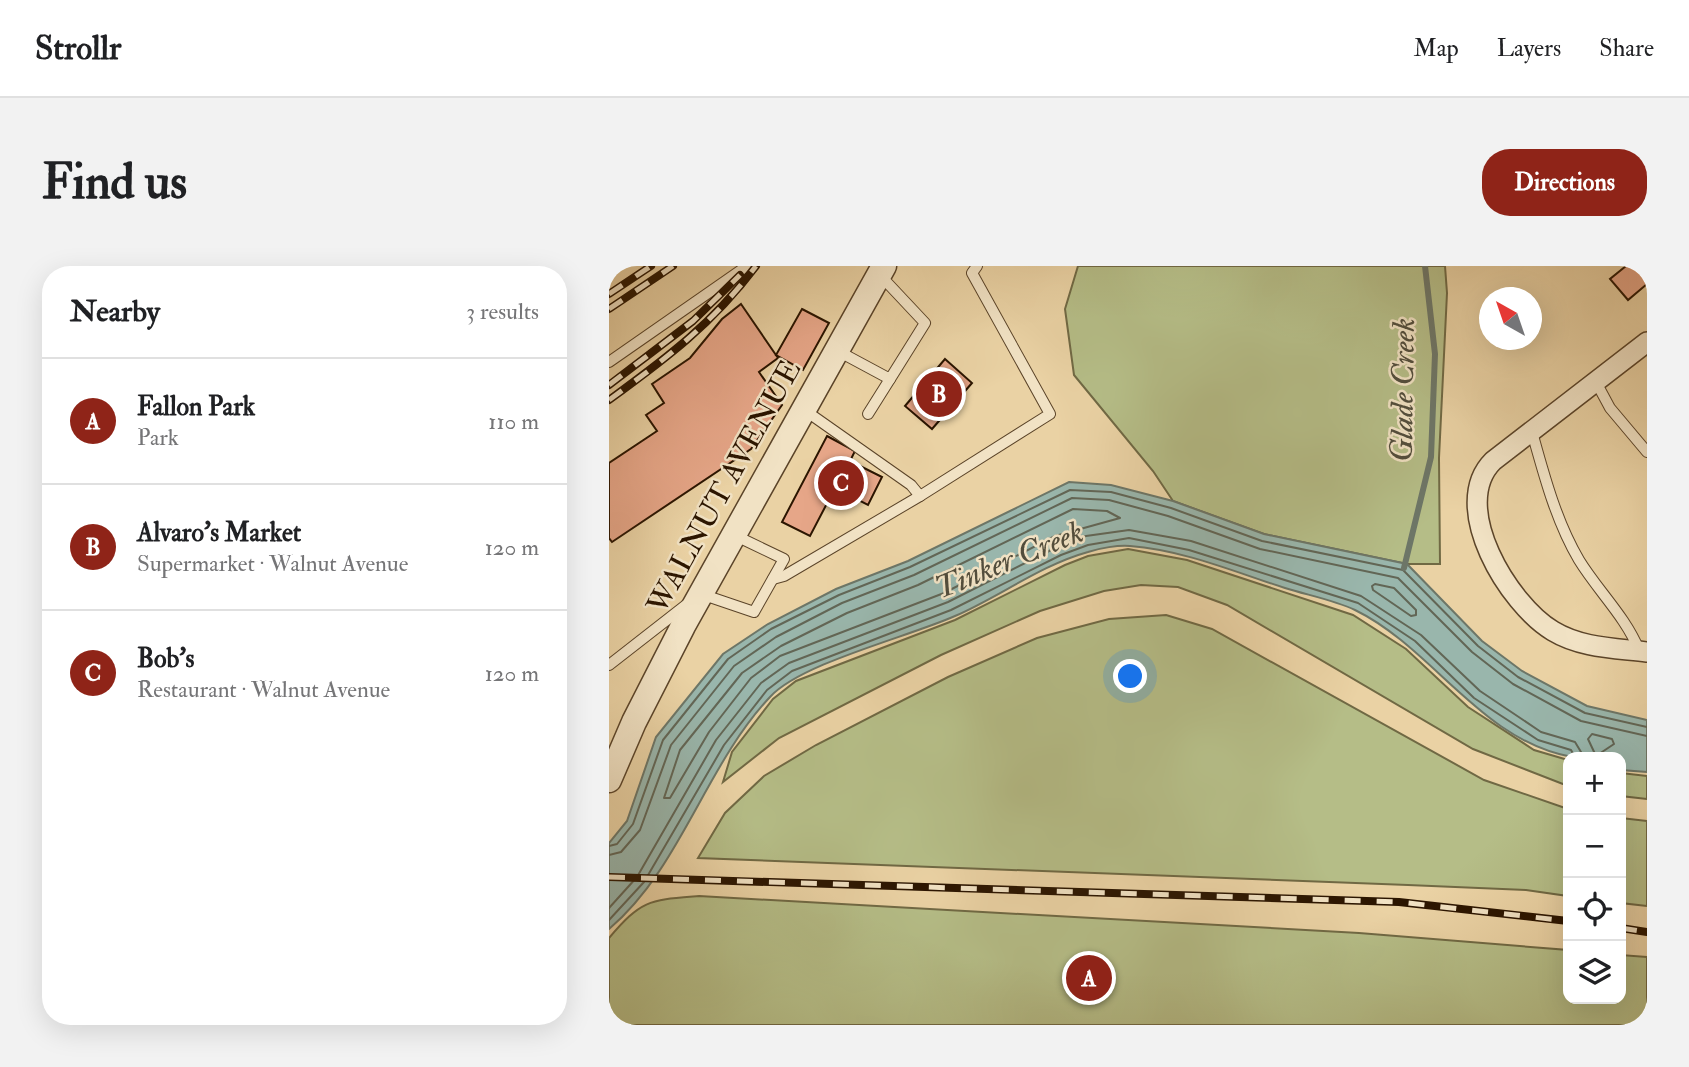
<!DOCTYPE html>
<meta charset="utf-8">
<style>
:root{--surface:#fff;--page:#f2f2f2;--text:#202124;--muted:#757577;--line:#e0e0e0;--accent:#8f2418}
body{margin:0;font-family:"IM FELL Double Pica",serif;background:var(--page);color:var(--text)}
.controls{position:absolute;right:21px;bottom:21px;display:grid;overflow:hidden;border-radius:14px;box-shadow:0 7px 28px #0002}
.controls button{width:63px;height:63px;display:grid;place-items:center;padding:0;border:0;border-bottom:2px solid var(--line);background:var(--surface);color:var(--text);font:35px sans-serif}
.compass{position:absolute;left:870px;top:21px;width:63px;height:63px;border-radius:50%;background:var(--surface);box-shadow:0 7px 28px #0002;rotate:320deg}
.you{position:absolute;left:522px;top:411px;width:24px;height:24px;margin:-18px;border:5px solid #fff;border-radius:50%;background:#1a73e8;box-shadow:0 0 0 10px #1a73e833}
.badge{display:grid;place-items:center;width:46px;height:46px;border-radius:50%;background:var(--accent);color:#fff;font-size:23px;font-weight:700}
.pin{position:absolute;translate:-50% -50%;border:4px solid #fff;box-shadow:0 2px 7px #0006}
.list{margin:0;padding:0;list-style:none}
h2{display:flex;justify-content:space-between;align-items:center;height:91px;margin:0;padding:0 28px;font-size:30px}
h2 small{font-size:23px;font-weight:400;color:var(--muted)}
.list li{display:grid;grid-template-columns:46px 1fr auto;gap:21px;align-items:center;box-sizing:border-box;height:126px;padding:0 28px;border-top:2px solid var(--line)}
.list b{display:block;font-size:26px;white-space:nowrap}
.list p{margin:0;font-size:23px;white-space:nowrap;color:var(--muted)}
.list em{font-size:23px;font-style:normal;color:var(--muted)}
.icon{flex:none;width:38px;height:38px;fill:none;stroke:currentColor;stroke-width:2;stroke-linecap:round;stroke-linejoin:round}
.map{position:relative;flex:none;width:1038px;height:759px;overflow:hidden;border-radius:28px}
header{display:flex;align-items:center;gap:42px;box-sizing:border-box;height:98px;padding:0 35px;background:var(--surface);border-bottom:2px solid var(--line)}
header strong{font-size:33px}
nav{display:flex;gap:38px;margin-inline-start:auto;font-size:24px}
.intro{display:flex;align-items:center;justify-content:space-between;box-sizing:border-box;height:168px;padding:0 42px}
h1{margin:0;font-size:49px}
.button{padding:18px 32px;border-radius:28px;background:var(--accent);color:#fff;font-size:24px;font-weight:700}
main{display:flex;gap:42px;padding:0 42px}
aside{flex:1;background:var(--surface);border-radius:28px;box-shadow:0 7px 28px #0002}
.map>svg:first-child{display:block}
.green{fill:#b5bd87;stroke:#706944;stroke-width:2}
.water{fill:#99b6ac;stroke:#6d7667;stroke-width:2}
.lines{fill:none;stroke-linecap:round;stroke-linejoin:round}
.shore{stroke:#626656;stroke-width:2}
.stream{stroke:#6d7667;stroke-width:6}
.building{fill:#e6a688;stroke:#2b1500;stroke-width:2}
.service-casing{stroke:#5b4429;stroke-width:12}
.minor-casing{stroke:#5b4429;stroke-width:22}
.tertiary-casing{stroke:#5b4429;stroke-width:27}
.service{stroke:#f1e2c4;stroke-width:10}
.minor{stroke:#f1e2c4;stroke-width:19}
.tertiary{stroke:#f1e2c4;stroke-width:24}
.rail-casing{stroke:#2b1500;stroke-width:8}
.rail{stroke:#f1e2c4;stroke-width:5;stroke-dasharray:16;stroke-linecap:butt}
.labels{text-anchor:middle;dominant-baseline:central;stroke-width:5;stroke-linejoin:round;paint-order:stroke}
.street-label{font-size:30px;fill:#2b1500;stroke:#f1e2c4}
.water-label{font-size:32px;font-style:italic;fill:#524d3c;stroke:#f1e2c4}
</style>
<header>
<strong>Strollr</strong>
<nav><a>Map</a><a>Layers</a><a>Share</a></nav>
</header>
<div class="intro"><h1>Find us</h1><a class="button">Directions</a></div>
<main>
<aside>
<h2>Nearby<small>3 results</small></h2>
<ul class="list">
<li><span class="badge">A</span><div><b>Fallon Park</b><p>Park</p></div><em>110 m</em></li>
<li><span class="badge">B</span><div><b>Alvaro's Market</b><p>Supermarket · Walnut Avenue</p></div><em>120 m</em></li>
<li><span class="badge">C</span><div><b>Bob's</b><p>Restaurant · Walnut Avenue</p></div><em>120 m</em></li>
</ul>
</aside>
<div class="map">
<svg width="1038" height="759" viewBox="0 0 1038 759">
<rect width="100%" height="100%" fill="#ead2a4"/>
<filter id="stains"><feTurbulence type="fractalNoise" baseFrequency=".00286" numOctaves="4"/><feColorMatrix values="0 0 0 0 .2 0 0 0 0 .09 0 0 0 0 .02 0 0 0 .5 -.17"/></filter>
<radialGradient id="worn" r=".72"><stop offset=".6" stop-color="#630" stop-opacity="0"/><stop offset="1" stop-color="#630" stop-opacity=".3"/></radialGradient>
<g class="green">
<path d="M469,0H836L838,27L830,192L831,298H798L655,268L564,235L544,205L465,109L456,43Z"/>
<path d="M519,283L578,294L744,349L797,383L859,441L925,484L959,494V520L864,483L618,339L569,321L532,319L495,325L431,345L332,389L170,472L114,516L123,486L164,433L187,415L346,354L456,299L479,290Z"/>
<path d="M557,349L603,363L875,514L959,543V630L917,624L799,619L89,592L116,547L155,510L207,479L339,411L428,372L500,353Z"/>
<path d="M1012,507L1038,510V533L1012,530Z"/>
<path d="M1012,552L1038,555V640L1012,637Z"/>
<path d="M90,630L750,667L959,684V733H1012V689L1038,691V759H0V672C33,633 41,634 90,630Z"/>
</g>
<path class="water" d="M460,216L502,219L564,235L655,268L798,298L873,375L913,405L978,440L1038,454V506L1012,504V491C996,491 978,494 963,491C872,475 824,382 746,344C725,334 698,329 676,322C626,306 574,284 521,280C509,279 491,282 479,286C432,299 390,331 346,350C299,371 192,397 161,431C96,500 72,602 0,663V577L18,555L47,471L114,388L159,358L227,323L299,295Z"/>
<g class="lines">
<g class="shore">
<path d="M464,243L498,245L511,252L446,270L335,327L171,390L142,412L100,466L61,532H55L71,484L133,407L172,380L238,347L309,319Z"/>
<path d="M766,318L785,322L807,344V349L802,350L764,324L763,320Z"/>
<path d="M983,468L1003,473L1005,478L987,490L979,473Z"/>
<path d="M0,580L8,578L24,558L54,474L119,393L162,363L230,329L301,301L461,224L502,226L562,242L653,275L794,304L869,380L909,411L976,447L1038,461"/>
<path d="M0,589L12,586L31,564L62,479L125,400L167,371L233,337L305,309L463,232L500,234L559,250L651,283L789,312L863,386L904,418L972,455L1038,470"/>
<path d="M0,642L28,611L107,474L152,417L180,397L339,336L448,281L477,270L520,264L582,275L752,330L812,369L871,425L932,466L966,476L975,491"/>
<path d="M0,654L35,616L115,479L158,424L183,405L342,344L452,289L479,279L520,272L580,284L749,337L806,375L865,432L929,474L962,484L966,491"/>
</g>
<path class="stream" d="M795,302L822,191L826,88L816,0"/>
</g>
<g class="building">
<path d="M1017,0H1028L1038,12V18L1019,34L1001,13Z"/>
<path d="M132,38L169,92L150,106L173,139L142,183L3,276L0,272V197L48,165L37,149L55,137L43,118L81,92L113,53Z"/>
<path d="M193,43L220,57L194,104L167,89Z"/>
<path d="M336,93L363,117L323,163L296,140Z"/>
<path d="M218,170L246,185L241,195L273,211L259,239L226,222L201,270L173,256Z"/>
</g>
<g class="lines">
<defs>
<g id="service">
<path d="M227,84L281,113L316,57L270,8"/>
<path d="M0,96L138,0"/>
<path d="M987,116L1001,142L1038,186"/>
<path d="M259,148L281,113"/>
<path d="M923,166C935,209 947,255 970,294C989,325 1016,350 1030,384"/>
<path d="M311,230L441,148L363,7L368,0"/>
<path d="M164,313L175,310L311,230L302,219L194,143"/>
<path d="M92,328L145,346L175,293L125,269"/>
<path d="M0,399L77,339"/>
</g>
<path id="minor" d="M1038,76L884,195C839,240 900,339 944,365C972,382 1006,382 1038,386"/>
<path id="tertiary" d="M0,514L25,456L74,360L275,0"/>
</defs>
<use href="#service" class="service-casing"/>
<use href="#minor" class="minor-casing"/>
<use href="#tertiary" class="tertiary-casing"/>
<use href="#service" class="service"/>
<use href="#minor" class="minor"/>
<use href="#tertiary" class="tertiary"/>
<defs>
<g id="rail">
<path d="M0,28L42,0"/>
<path d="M0,43L64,0"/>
<path d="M0,119L84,55L131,9"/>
<path d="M0,134C59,91 103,58 147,0"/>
<path d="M0,611L790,636L959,655"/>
<path d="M1012,662L1038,666"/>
</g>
</defs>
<use href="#rail" class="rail-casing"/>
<use href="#rail" class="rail"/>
</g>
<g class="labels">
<g class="street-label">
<text transform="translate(115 221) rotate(-61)">WALNUT AVENUE</text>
</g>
<g class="water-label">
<text transform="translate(794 124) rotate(-89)">Glade Creek</text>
<text transform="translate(400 294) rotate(-22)">Tinker Creek</text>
</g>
</g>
<rect width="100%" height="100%" filter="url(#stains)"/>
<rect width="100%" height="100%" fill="url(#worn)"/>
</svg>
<div class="controls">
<button>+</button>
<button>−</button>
<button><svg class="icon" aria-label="locate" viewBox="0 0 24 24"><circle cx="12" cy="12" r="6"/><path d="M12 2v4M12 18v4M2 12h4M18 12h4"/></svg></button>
<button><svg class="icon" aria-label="layers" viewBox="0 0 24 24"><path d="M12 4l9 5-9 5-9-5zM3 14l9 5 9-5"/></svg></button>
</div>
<svg class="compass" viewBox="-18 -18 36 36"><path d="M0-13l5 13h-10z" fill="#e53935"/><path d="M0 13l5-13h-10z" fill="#757577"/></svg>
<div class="you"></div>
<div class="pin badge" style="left:480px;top:712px">A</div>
<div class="pin badge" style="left:330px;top:128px">B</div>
<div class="pin badge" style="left:232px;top:217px">C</div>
</div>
</main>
